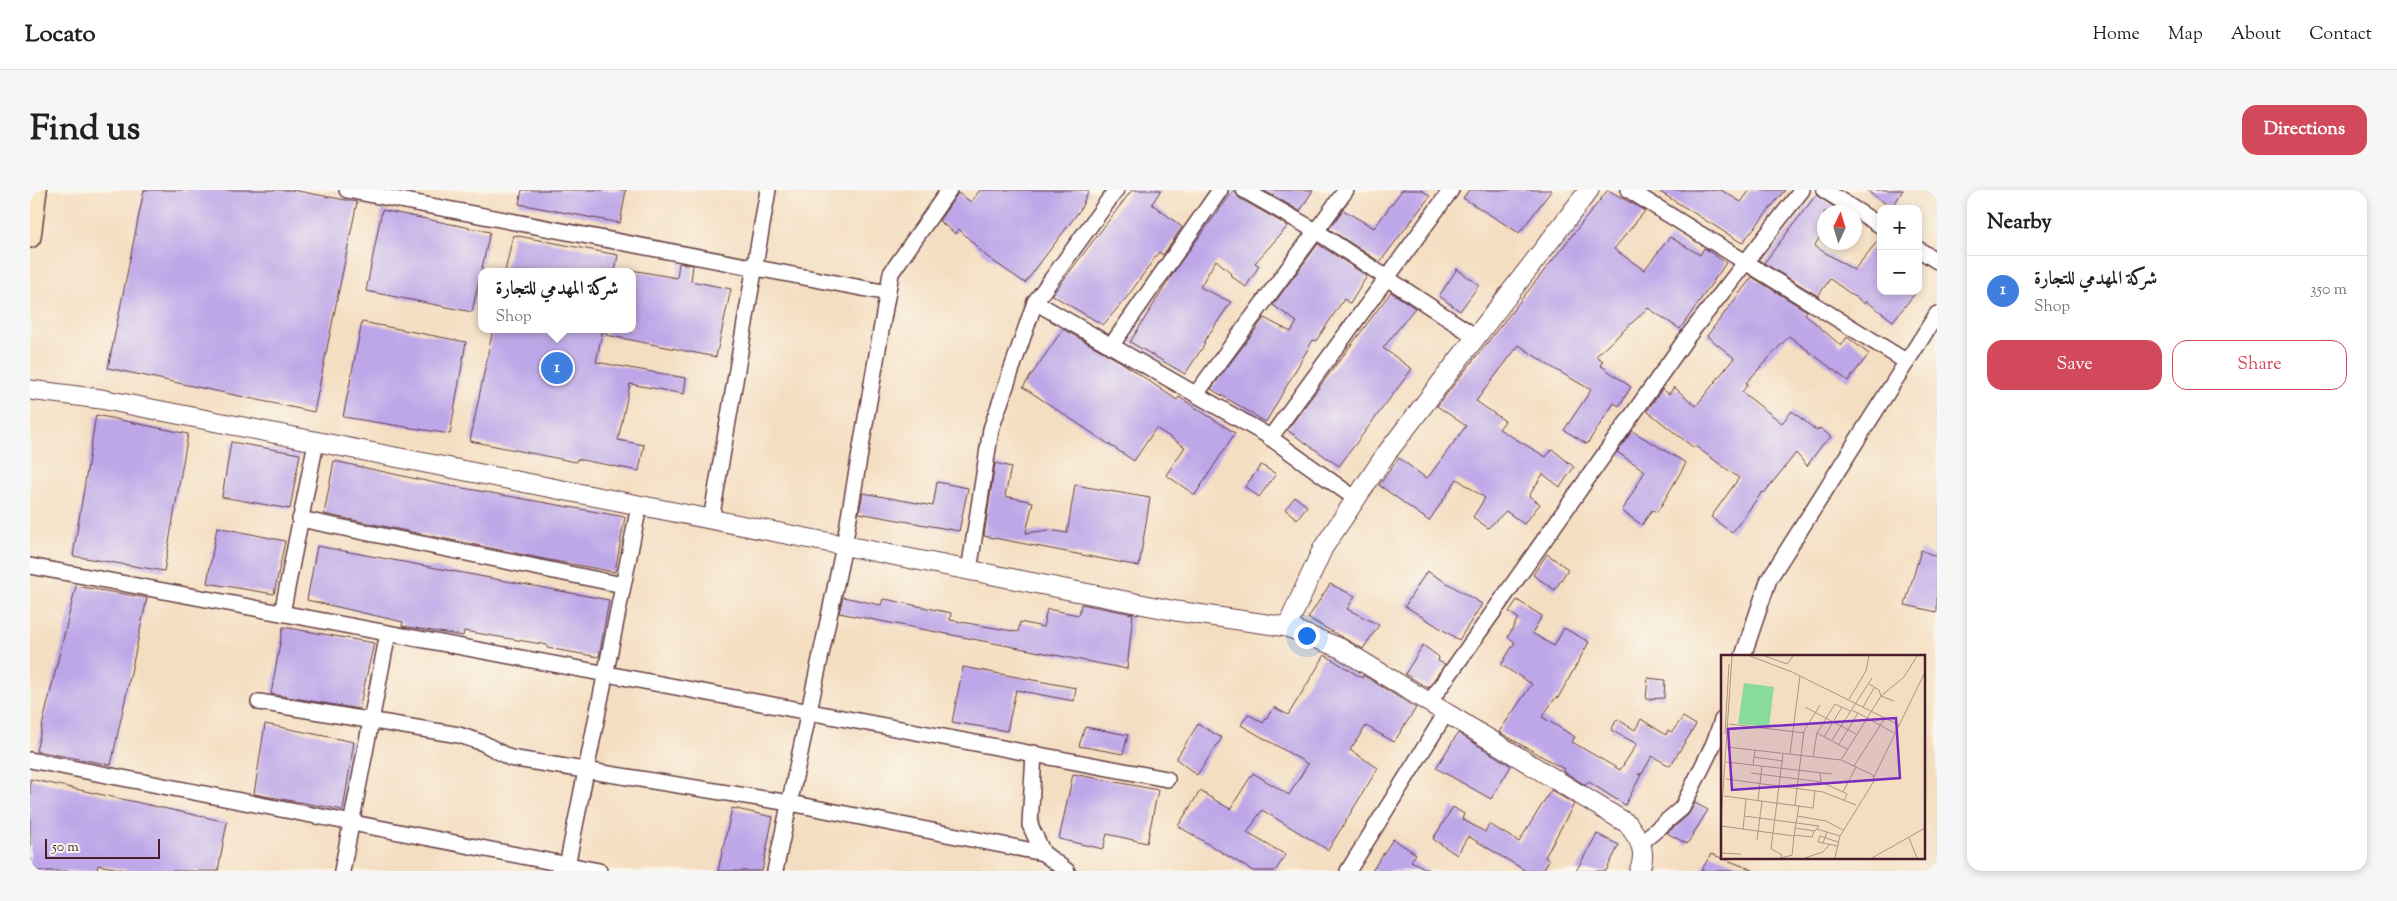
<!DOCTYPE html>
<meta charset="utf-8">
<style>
:root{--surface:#fff;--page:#f6f6f6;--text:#202124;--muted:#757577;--line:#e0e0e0;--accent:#d1495b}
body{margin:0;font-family:"Sorts Mill Goudy",Amiri,serif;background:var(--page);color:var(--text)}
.controls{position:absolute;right:15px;top:15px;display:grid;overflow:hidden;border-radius:10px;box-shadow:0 2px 8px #0003}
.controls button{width:45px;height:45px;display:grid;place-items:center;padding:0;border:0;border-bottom:1px solid var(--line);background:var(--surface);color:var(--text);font:25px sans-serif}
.compass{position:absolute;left:1787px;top:15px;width:45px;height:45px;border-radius:50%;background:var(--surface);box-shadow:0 2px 8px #0003;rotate:4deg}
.scale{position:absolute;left:15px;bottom:12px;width:115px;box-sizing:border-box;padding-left:5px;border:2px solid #4a1f2b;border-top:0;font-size:14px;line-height:18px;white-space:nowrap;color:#4a1f2b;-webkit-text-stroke:4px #fbf7ec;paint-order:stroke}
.you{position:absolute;left:1276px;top:445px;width:18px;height:18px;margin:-12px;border:4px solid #fff;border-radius:50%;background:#1a73e8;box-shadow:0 0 0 8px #1a73e833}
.badge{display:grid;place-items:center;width:32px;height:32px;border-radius:50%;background:var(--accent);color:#fff;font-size:16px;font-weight:700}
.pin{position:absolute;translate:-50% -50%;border:2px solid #fff;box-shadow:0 1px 5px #0006}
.popup{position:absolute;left:448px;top:78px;width:158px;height:65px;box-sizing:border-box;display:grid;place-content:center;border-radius:10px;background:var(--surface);filter:drop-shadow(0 1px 4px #0005);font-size:16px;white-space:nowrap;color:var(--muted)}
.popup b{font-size:19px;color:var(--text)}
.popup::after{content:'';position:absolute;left:50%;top:100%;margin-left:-10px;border:10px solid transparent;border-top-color:var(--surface)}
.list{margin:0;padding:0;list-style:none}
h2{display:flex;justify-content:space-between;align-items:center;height:65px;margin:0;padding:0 20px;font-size:21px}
h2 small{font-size:16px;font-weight:400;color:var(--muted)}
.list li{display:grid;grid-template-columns:32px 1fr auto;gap:15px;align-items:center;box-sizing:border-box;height:70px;padding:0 20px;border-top:1px solid var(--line)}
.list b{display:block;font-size:19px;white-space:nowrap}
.list p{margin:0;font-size:16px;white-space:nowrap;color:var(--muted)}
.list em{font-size:16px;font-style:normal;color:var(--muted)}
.actions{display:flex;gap:10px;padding:15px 20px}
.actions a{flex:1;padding:11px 0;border:1px solid var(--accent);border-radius:15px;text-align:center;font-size:18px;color:var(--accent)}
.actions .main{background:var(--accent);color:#fff}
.map{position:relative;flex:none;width:1907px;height:681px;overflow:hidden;border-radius:15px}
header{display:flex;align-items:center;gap:30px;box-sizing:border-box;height:70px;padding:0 25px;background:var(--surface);border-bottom:1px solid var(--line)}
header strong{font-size:24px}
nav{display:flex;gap:28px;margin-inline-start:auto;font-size:18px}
.intro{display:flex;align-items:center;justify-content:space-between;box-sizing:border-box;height:120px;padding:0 30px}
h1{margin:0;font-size:35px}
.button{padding:12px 22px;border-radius:15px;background:var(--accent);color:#fff;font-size:18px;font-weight:700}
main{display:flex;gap:30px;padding:0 30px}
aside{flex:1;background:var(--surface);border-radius:15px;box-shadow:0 2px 8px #0003}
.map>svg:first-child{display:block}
.building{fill:#bea7e8}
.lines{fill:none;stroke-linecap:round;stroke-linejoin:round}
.minor-casing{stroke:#643c42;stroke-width:18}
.tertiary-casing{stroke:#643c42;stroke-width:21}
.secondary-casing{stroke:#643c42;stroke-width:24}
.minor{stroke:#fff;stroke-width:15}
.tertiary{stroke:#fff;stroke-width:19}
.secondary{stroke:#f9e7c3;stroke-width:21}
.inset-road{fill:none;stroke:#b09285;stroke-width:1}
.view{fill:#7b2cbf;fill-opacity:0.15;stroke:#7b2cbf;stroke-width:2.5}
.inset-edge{fill:none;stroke:#4a1f2b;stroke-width:2.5}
</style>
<header>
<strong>Locato</strong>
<nav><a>Home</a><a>Map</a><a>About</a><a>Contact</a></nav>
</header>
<div class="intro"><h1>Find us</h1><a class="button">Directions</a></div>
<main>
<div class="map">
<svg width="1907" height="681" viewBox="0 0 1907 681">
<rect width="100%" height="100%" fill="#fbf7ec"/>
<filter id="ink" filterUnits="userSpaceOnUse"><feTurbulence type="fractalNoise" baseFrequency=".02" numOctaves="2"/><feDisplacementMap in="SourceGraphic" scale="10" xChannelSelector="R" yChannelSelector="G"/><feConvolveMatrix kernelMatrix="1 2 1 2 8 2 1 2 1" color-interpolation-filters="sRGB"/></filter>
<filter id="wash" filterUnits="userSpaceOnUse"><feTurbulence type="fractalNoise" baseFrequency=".0096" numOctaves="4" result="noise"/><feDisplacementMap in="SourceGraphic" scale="20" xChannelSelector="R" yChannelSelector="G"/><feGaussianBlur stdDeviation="1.12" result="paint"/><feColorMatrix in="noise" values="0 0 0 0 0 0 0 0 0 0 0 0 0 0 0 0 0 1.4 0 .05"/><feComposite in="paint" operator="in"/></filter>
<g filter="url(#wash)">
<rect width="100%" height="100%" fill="#f4dec1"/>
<g id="blocks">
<g class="building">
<path d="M114,0H262L327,12L284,222L78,178Z"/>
<path d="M492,0H596L590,33L489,14Z"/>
<path d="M950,0H1059L1050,20L995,93L956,66L929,39L926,44L909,31L928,3L941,12Z"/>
<path d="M1102,0H1131L1122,14L1152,37L1133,65L1129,62L1098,106L1073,135L1022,105Z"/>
<path d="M1204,0L1209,8L1258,36L1225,73L1229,76L1216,97L1201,86L1200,82L1186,70L1170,97L1201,112L1173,153L1175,154L1155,184L1100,152L1149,74Z"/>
<path d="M1233,0H1283L1270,21Z"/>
<path d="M1372,0H1391L1400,6L1350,72L1299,39L1313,20L1344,38Z"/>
<path d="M1439,0H1522L1489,43L1433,8Z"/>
<path d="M1578,0L1615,21L1584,59L1614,80L1640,47L1670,65L1674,58L1696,73L1650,139L1618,118L1566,166L1573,171L1570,175L1601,197L1589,216L1584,213L1557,254L1534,240L1561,200L1518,175L1489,155L1446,211L1475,231L1469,239L1516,267L1522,259L1544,277L1530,297L1513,284L1499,306L1510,314L1494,334L1476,321L1458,338L1443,327L1455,308L1427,289L1399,331L1349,295L1369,268L1396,288L1399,286L1436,236L1407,216Z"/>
<path d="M1627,0H1691L1711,12L1720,0H1755L1712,53Z"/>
<path d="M1836,0H1873L1862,18Z"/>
<path d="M1786,5L1812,22H1794V41L1784,56L1824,80L1851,47V101H1887L1863,131L1836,111L1835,114L1800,89L1788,106L1734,73Z"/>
<path d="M352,20L460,42L442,122L336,101Z"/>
<path d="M483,45L588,65L585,82H475Z"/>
<path d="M1288,54L1337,86L1320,114L1314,109L1286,151L1283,150L1236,232L1181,199L1234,128L1261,142L1267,132L1243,115Z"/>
<path d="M649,73L663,75L661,91L701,99L686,167L576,145V139H602V80L647,88Z"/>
<path d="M1427,79L1449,95L1430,121L1409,106Z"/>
<path d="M1722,87L1777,121L1775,124L1811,156L1817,147L1839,164L1818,191L1759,146L1716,193L1718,194L1712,202L1752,233L1762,221L1787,241L1790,238L1801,247L1792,255L1777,276L1766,263L1734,303L1732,302L1702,343L1681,327L1709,288L1665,256L1664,258L1617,221L1632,199L1639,204L1644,197L1666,216L1704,168L1677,146Z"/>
<path d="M1361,102L1385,118L1353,158L1382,179L1309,276L1257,240Z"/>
<path d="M332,132L436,152L420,244L313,227Z"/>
<path d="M463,139H573L566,172L656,188L654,204L600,194L588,250L614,255L609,281L547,269L546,272L440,251Z"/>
<path d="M1033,139L1091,172L1147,210L1149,207L1205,243L1165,305L1136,285L1155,257L1126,238L1104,271L993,197Z"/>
<path d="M66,225L158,244L134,381L43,366Z"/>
<path d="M1602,241L1656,273L1631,316L1627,322L1622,320L1612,335L1592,321L1615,281L1587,262Z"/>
<path d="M201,252L270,264L260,319L192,307Z"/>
<path d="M304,271L405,293L595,327L585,382L519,370L294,324Z"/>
<path d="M965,273L981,277L975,306L1003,312L996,343L1019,340L1037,343L1045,295L1120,308L1109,376L954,346Z"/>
<path d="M1231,275L1246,284L1229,307L1215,297Z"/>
<path d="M907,292L938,298L929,341L829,323L833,303L903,316Z"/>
<path d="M1265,307L1277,316L1267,329L1255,319Z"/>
<path d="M187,337L255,351L244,404L177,393Z"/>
<path d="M287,356L579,410L569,467L517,458V455L434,441L433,446L372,436L373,432L277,410Z"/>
<path d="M1891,360L1907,367V422L1875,415Z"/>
<path d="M1517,364L1538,379L1525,400L1503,385Z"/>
<path d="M1397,381L1452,414L1429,450L1375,416Z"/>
<path d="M1300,394L1325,406L1317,419L1349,435L1333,459L1278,428Z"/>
<path d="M46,396L117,408L81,575L6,561Z"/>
<path d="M813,407L851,415L853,409L860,410L921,423L920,430L988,442L990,432L1013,437L1017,419L1049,425L1051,414L1103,424L1097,479L809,423Z"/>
<path d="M1487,410L1512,426L1502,443L1524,456L1534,438L1559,452L1528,508L1526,507L1512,527L1545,547L1542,552L1590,580L1607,554L1581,540L1587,529L1605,540L1611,529L1636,545L1638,540L1642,542L1653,527L1666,535L1640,576L1622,566L1612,584H1608L1611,585L1595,615L1559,592L1555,595L1533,581L1534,579L1469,542L1502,494L1471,475L1485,452L1478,447L1488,428L1479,422Z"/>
<path d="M253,437L344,453L329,519L241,504Z"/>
<path d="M1393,455L1409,467L1408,471L1415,474L1398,498L1375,484Z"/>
<path d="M1295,465L1332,488L1333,485L1386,518L1364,552L1336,536L1320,560L1348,578L1298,660L1232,620L1217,643L1256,665L1245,681H1223L1148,636L1170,601L1200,619L1223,583L1259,605L1278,574L1211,535L1218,524L1233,533L1244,517L1258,525Z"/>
<path d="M933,477L1046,498L1044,511L986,500L977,541L922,532Z"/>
<path d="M1618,488L1635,490L1634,508L1616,509Z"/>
<path d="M235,534L324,552L313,620L224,604Z"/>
<path d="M1168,534L1192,548L1167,585L1146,569Z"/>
<path d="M1055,537L1098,545L1093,564L1049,556Z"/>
<path d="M1428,543L1481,576L1461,609L1406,578Z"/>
<path d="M1043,584L1128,600L1117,653L1077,644L1073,659L1029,649Z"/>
<path d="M0,589L197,632L188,681H101L68,675L67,681H0Z"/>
<path d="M1521,600L1544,614L1515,667L1519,670L1513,681H1496L1438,646L1427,665L1403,649L1423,617L1434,624L1432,629L1455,642L1459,634L1489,652Z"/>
<path d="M1665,613L1678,620L1657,654L1637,643L1658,625Z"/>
<path d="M702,618L743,627L732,681H688Z"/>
<path d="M1567,644L1589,655L1576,681H1546Z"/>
<path d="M1363,649L1386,664L1381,671L1400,681H1342Z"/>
<path d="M1681,664L1723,680V681H1671Z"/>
</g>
</g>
</g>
<g filter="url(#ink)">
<use href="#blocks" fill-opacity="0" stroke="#643c42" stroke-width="1"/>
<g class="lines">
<defs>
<g id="minor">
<path d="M317,0L858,103"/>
<path d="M1214,0L1286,41L1446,147"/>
<path d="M1599,0L1877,172"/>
<path d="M1794,0L1851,36"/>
<path d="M1888,59L1907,71"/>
<path d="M1005,112L1235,244L1326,309"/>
<path d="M1081,156L1190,0"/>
<path d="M1166,204L1316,0"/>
<path d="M1240,248L1421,0"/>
<path d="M270,329L593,395"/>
<path d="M681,330L738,0"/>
<path d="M0,376L1137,589"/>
<path d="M939,381L961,239L1005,112L1086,0"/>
<path d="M252,423L286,252"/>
<path d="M1713,466L1739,389L1907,124"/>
<path d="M229,512L429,545L453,553L480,568L760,613L1013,663"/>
<path d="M1399,513L1658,146L1772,0"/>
<path d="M1004,563L1000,635L1013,663L1037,681"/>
<path d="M0,570L569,681"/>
<path d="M1612,652L1652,618L1684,553L1692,530"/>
<path d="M312,681L358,443"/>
<path d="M536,681L609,316"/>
<path d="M745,681L814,356L861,83L919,0"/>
<path d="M1318,681L1416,523"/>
</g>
<g id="tertiary">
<path d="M0,200L71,209L1146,421L1257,437L1310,458L1598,634C1609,649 1618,661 1609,681"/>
<path d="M1257,437L1293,358L1356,264L1559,0"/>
</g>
<path id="secondary" d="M0,47L6,0"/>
</defs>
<use href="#minor" class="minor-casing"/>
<use href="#tertiary" class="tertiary-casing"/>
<use href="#secondary" class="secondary-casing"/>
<use href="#minor" class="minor"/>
<use href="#tertiary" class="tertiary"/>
<use href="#secondary" class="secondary"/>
</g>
</g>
<g transform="translate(1691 465)">
<rect width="204" height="204" fill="#f4dec1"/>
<path d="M23,28L53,32L48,72L17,69Z" fill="#89db9c"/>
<path class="inset-road" d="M29,1L71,17L178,70M44,1L66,9L72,1M148,29L158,35L160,41L173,46M128,44L145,16L148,1M84,52L135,79M142,52L153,33M137,58L173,78M8,69L83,78M96,78L126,94M4,79L8,9M103,82L121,52M111,85L151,23M118,89L137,58L130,55M6,92L120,105L152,120L153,126L119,181L114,203M69,99L79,21M33,102L62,106M92,102L96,78L114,49L129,56M120,105L160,41L183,22L196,1M5,107L111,119M32,110L34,95M133,111L164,63M30,118L100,127M99,118L100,127L122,137M153,122L204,17M5,124L102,137L135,150M3,141L92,153L94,135M37,145L41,111M123,146L126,139L122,137L135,112M74,150L83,76L99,50M23,161L98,171L94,176L74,173M76,161L105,166L122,175M0,166L11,1M0,171L73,181L78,150M22,174L25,144M96,174L119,181M106,177L102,188L116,191M73,180L91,182L93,176M188,183L196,203M36,185L41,146M102,188L97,187L99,181L117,187M0,198L20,199M60,203V199L50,194L62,99M60,203L71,200L73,181M84,203L102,197L108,190M151,203L204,173"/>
<path class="view" d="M175,63L179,123L11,135L7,74Z"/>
<rect width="204" height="204" class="inset-edge"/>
</g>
</svg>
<div class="controls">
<button>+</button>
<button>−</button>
</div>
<svg class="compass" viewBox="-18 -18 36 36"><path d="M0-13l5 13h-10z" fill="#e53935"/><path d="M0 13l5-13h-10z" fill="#757577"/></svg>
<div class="scale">50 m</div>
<div class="you"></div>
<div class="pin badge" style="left:527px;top:178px;background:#3f7fe0">1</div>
<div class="popup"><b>شركة المهدمي للتجارة</b>Shop</div>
</div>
<aside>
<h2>Nearby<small></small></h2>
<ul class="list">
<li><span class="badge" style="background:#3f7fe0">1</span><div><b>شركة المهدمي للتجارة</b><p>Shop</p></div><em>350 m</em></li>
</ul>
<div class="actions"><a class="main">Save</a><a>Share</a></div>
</aside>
</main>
